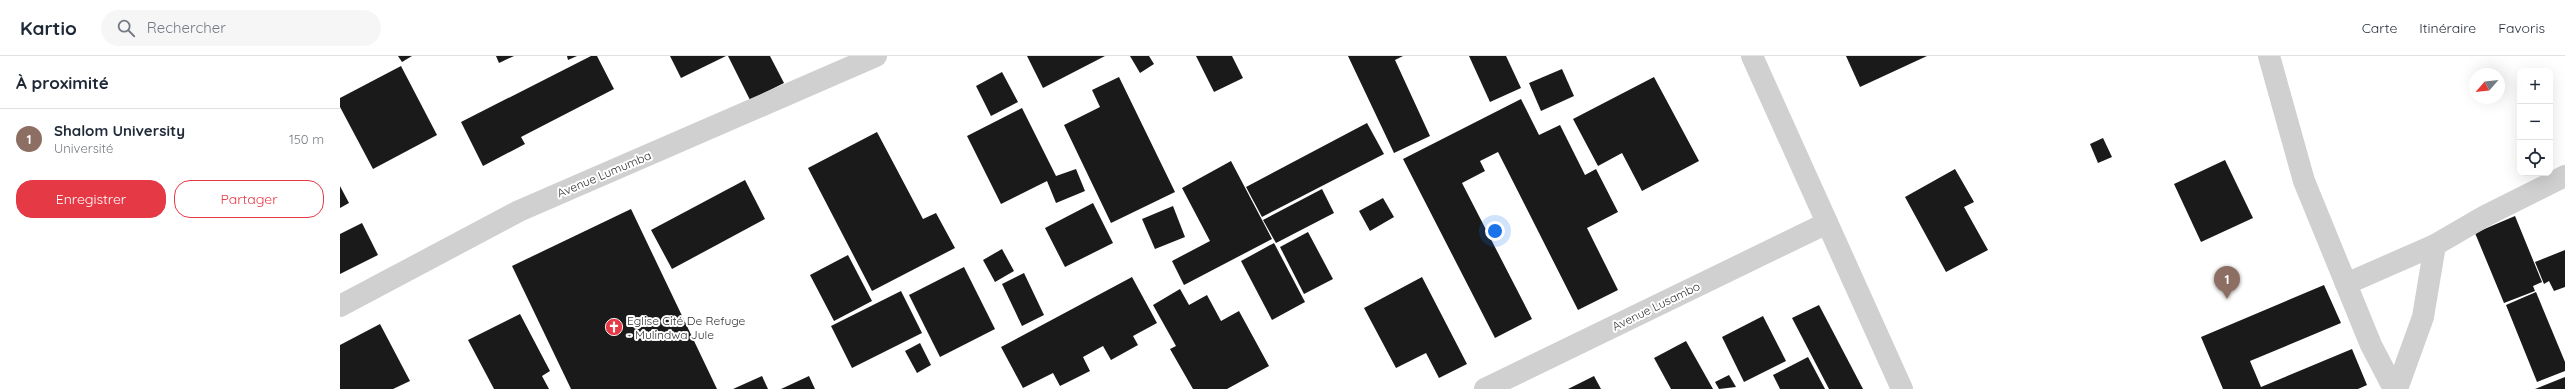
<!DOCTYPE html>
<html lang="fr">
<meta charset="utf-8">
<style>
:root{--surface:#fff;--page:#f6f6f7;--text:#1f2937;--muted:#747a83;--line:#e0e1e3;--accent:#e63946}
body{margin:0;font-family:Quicksand,sans-serif;background:var(--page);color:var(--text)}
.controls{position:absolute;right:12px;top:12px;display:grid;overflow:hidden;border-radius:8px;box-shadow:0 4px 16px #0002}
.controls button{width:36px;height:36px;display:grid;place-items:center;padding:0;border:0;border-bottom:1px solid var(--line);background:var(--surface);color:var(--text);font:20px sans-serif}
.compass{position:absolute;left:2129px;top:12px;width:36px;height:36px;border-radius:50%;background:var(--surface);box-shadow:0 4px 16px #0002;rotate:242deg}
.you{position:absolute;left:1155px;top:175px;width:14px;height:14px;margin:-10px;border:3px solid #fff;border-radius:50%;background:#1a73e8;box-shadow:0 0 0 6px #1a73e833}
.badge{display:grid;place-items:center;width:26px;height:26px;border-radius:50%;background:var(--accent);color:#fff;font-size:13px;font-weight:700}
.pin{position:absolute;translate:-50% -33px;filter:drop-shadow(0 1px 2px #0008)}
.pin::after{content:'';position:absolute;top:21px;width:14px;height:12px;background:inherit;clip-path:polygon(0 0,100% 0,50% 100%)}
.list{margin:0;padding:0;list-style:none}
h2{display:flex;justify-content:space-between;align-items:center;height:52px;margin:0;padding:0 16px;font-size:17px}
h2 small{font-size:13px;font-weight:400;color:var(--muted)}
.list li{display:grid;grid-template-columns:26px 1fr auto;gap:12px;align-items:center;box-sizing:border-box;height:60px;padding:0 16px;border-top:1px solid var(--line)}
.list b{display:block;font-size:15px;white-space:nowrap}
.list p{margin:0;font-size:13px;white-space:nowrap;color:var(--muted)}
.list em{font-size:13px;font-style:normal;color:var(--muted)}
.actions{display:flex;gap:8px;padding:12px 16px}
.actions a{flex:1;padding:9px 0;border:1px solid var(--accent);border-radius:16px;text-align:center;font-size:14px;color:var(--accent)}
.actions .main{background:var(--accent);color:#fff}
.icon{flex:none;width:22px;height:22px;fill:none;stroke:currentColor;stroke-width:2;stroke-linecap:round;stroke-linejoin:round}
.map{position:relative;flex:none;width:2225px;height:333px;overflow:hidden}
header{display:flex;align-items:center;gap:24px;box-sizing:border-box;height:56px;padding:0 20px;background:var(--surface);border-bottom:1px solid var(--line)}
header strong{font-size:19px}
nav{display:flex;gap:22px;margin-inline-start:auto;font-size:14px}
.search{width:280px;height:36px;background:var(--page);display:flex;align-items:center;gap:10px;box-sizing:border-box;padding:0 14px;border-radius:22px;color:var(--muted);font-size:15px}
main{display:flex}
aside{flex:1;background:var(--surface)}
.map>svg:first-child{display:block}
.building{fill:#1a1a1a}
.lines{fill:none;stroke-linecap:round;stroke-linejoin:round}
.minor{stroke:#d0d0d0;stroke-width:22}
.labels{text-anchor:middle;dominant-baseline:central;stroke-width:4;stroke-linejoin:round;paint-order:stroke}
.street-label{font-size:12px;fill:#333;stroke:#fff}
.poi-label{font-size:12px;fill:#333;stroke:#fff;text-anchor:start}
</style>
<header>
<strong>Kartio</strong>
<div class="search"><svg class="icon" aria-label="search" viewBox="0 0 24 24"><circle cx="10" cy="10" r="6"/><path d="M15 15l6 6"/></svg>Rechercher</div>
<nav><a>Carte</a><a>Itinéraire</a><a>Favoris</a></nav>
</header>
<main>
<aside>
<h2>À proximité<small></small></h2>
<ul class="list">
<li><span class="badge" style="background:#8d6e63">1</span><div><b>Shalom University</b><p>Université</p></div><em>150 m</em></li>
</ul>
<div class="actions"><a class="main">Enregistrer</a><a>Partager</a></div>
</aside>
<div class="map">
<svg width="2225" height="333" viewBox="0 0 2225 333">
<rect width="100%" height="100%" fill="#fff"/>
<g class="building">
<path d="M58,0H72L62,6Z"/>
<path d="M156,0H174L159,7Z"/>
<path d="M227,0H237L228,4Z"/>
<path d="M251,0H257L274,33L181,81L185,88L143,110L121,66Z"/>
<path d="M330,0H386L341,22Z"/>
<path d="M388,0H430L444,27L410,44Z"/>
<path d="M687,0H765L703,32Z"/>
<path d="M790,0H809L814,8L800,17Z"/>
<path d="M856,0H892L903,22L874,36Z"/>
<path d="M1008,0H1063L1055,4L1090,80L1054,97Z"/>
<path d="M1129,0H1166L1181,32L1150,46Z"/>
<path d="M1506,0H1587L1520,31Z"/>
<path d="M61,10L97,79L33,113L0,51V42Z"/>
<path d="M1222,13L1234,40L1201,55L1189,27Z"/>
<path d="M662,16L678,46L651,60L636,30Z"/>
<path d="M779,21L835,136L771,167L724,69L760,51L752,34Z"/>
<path d="M1314,21L1359,105L1302,135L1282,97L1258,110L1233,63Z"/>
<path d="M1181,43L1199,79L1220,69L1245,119L1256,113L1278,156L1247,172L1278,234L1238,254L1158,96L1140,105L1145,115L1122,127L1192,263L1155,282L1063,103Z"/>
<path d="M682,52L716,120L736,113L745,135L716,147L707,125L661,148L627,80Z"/>
<path d="M1027,67L1044,98L922,161L906,131Z"/>
<path d="M537,76L583,163L596,157L615,192L532,235L468,112Z"/>
<path d="M1763,82L1772,101L1758,107L1750,88Z"/>
<path d="M1885,104L1913,162L1861,186L1834,128Z"/>
<path d="M891,105L932,183L844,229L832,205L870,185L842,132Z"/>
<path d="M1615,113L1634,146L1624,151L1648,194L1606,216L1565,141Z"/>
<path d="M405,124L425,163L332,213L311,174Z"/>
<path d="M0,130L9,147L0,152Z"/>
<path d="M982,133L994,157L936,187L923,164Z"/>
<path d="M1043,142L1054,161L1030,175L1019,155Z"/>
<path d="M753,147L773,187L725,211L705,172Z"/>
<path d="M833,150L845,181L815,193L802,163Z"/>
<path d="M291,153L377,333H231L172,210Z"/>
<path d="M2175,160L2202,226L2193,230L2195,235L2164,247L2135,177Z"/>
<path d="M22,167L38,199L0,218V178Z"/>
<path d="M968,176L993,223L964,238L940,191Z"/>
<path d="M934,187L965,246L932,264L901,205Z"/>
<path d="M662,193L674,215L655,226L643,204Z"/>
<path d="M2225,194V231L2214,235L2209,225L2204,228L2195,206Z"/>
<path d="M508,199L532,245L494,265L470,219Z"/>
<path d="M624,211L655,273L600,301L569,239Z"/>
<path d="M684,217L704,259L682,270L662,228Z"/>
<path d="M792,221L817,267L793,280L798,289L771,304L763,290L743,301L750,315L720,330L713,317L683,332L661,291Z"/>
<path d="M1082,221L1127,308L1099,322L1086,297L1056,312L1024,252Z"/>
<path d="M1984,229L2001,267L1910,305L1921,331L2012,293L2027,329L2018,333H1883L1861,281Z"/>
<path d="M840,233L849,249L867,239L881,265L899,255L929,310L887,333H853L830,293L836,290L813,249Z"/>
<path d="M561,235L582,277L512,312L491,270Z"/>
<path d="M2196,236L2225,306V315L2197,326L2166,249Z"/>
<path d="M1479,249L1523,333H1489L1452,262Z"/>
<path d="M180,258L210,315L202,320L209,333H154L128,284Z"/>
<path d="M1423,260L1446,305L1404,326L1382,281Z"/>
<path d="M40,268L70,325L53,333H0V289Z"/>
<path d="M1346,285L1373,333H1331L1314,302Z"/>
<path d="M580,287L591,309L577,317L565,295Z"/>
<path d="M1468,301L1485,333H1440L1433,319Z"/>
<path d="M1389,319L1396,331L1379,333L1375,326Z"/>
<path d="M422,320L428,333H393Z"/>
<path d="M469,320L475,333H441Z"/>
<path d="M1254,320L1261,333H1228Z"/>
<path d="M2225,321V333H2195Z"/>
</g>
<g class="lines">
<g class="minor">
<path d="M1412,0L1562,333"/>
<path d="M1929,0L1964,125L2031,289L2054,333"/>
<path d="M2006,228L2095,189L2145,160L2225,120"/>
<path d="M0,250L179,155L536,0"/>
<path d="M1145,333L1487,167"/>
<path d="M2057,333L2083,261L2095,189"/>
</g>
</g>
<defs>
<symbol id="church-disc" viewBox="-11 -11 22 22"><circle r="9.5" fill="#e63946" stroke="#fff"/><path d="M-1.2-6h2.4v3.5h3.3v2.4h-3.3V6h-2.4V-.1h-3.3v-2.4h3.3Z" fill="#fff"/></symbol>
</defs>
<g fill-rule="evenodd">
<use href="#church-disc" x="264" y="261" width="20" height="20"/>
</g>
<g class="labels">
<g class="street-label">
<text transform="translate(264 118) rotate(-23)">Avenue Lumumba</text>
<text transform="translate(1316 250) rotate(-26)">Avenue Lusambo</text>
</g>
<g class="poi-label">
<text x="287" y="264">Eglise Cité De Refuge<tspan x="287" dy="14">- Mulindwa Jule</tspan></text>
</g>
</g>
</svg>
<div class="controls">
<button>+</button>
<button>−</button>
<button><svg class="icon" aria-label="locate" viewBox="0 0 24 24"><circle cx="12" cy="12" r="6"/><path d="M12 2v4M12 18v4M2 12h4M18 12h4"/></svg></button>
</div>
<svg class="compass" viewBox="-18 -18 36 36"><path d="M0-13l5 13h-10z" fill="#e53935"/><path d="M0 13l5-13h-10z" fill="#747a83"/></svg>
<div class="you"></div>
<div class="pin badge" style="left:1887px;top:243px;background:#8d6e63">1</div>
</div>
</main>
